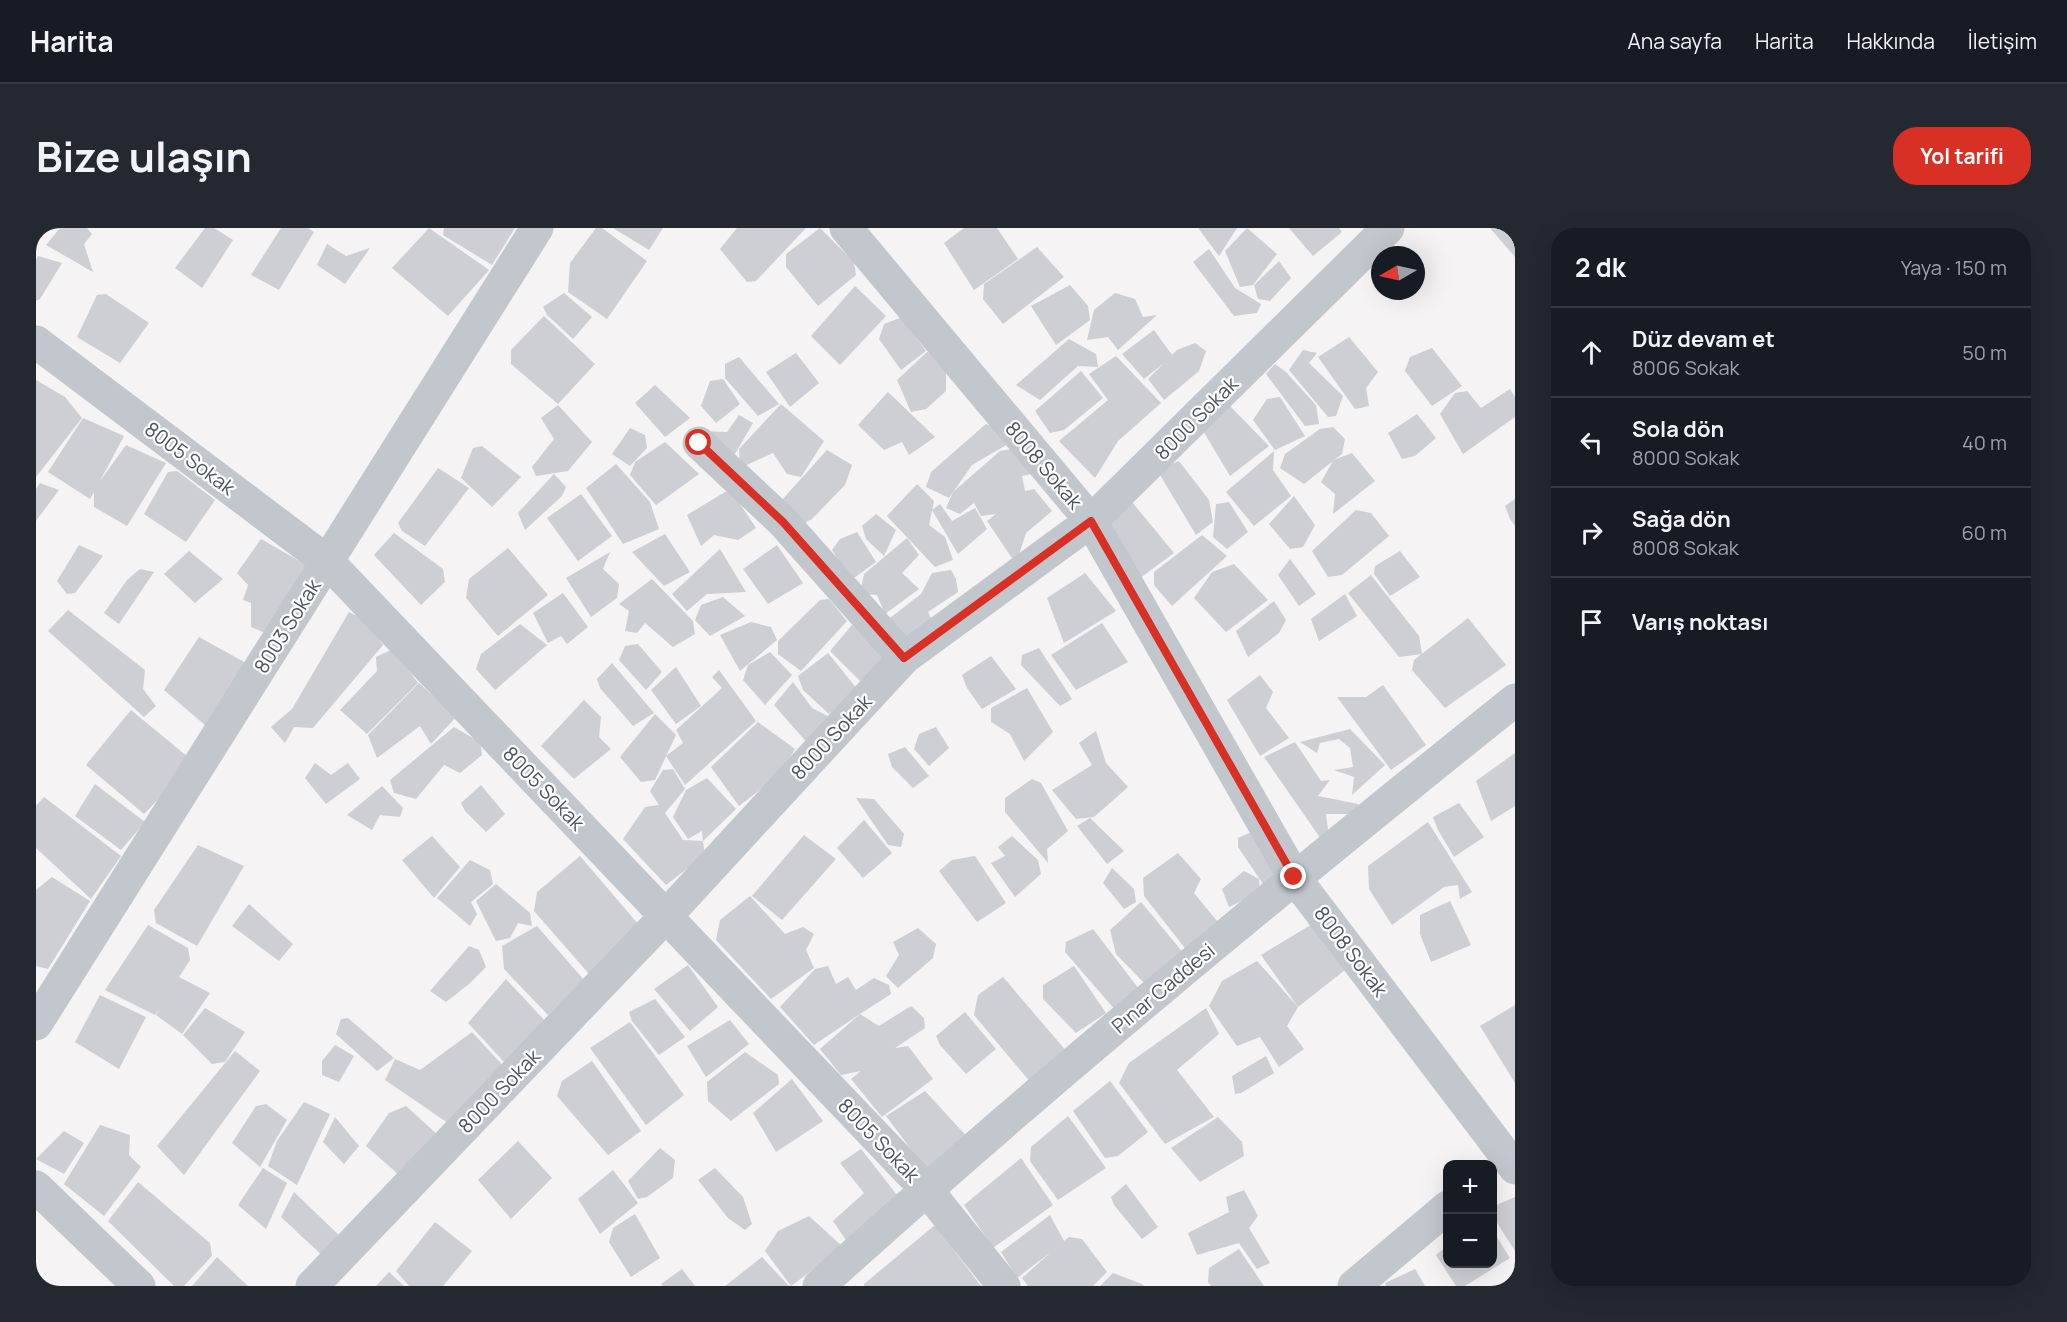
<!DOCTYPE html>
<html lang="tr">
<meta charset="utf-8">
<style>
:root{--surface:#171b24;--page:#242831;--text:#f1f3f6;--muted:#9ea1a6;--line:#363941;--accent:#d93025}
body{margin:0;font-family:Manrope,sans-serif;background:var(--page);color:var(--text)}
.controls{position:absolute;right:18px;bottom:18px;display:grid;overflow:hidden;border-radius:12px;box-shadow:0 6px 24px #0002}
.controls button{width:54px;height:54px;display:grid;place-items:center;padding:0;border:0;border-bottom:2px solid var(--line);background:var(--surface);color:var(--text);font:30px sans-serif}
.compass{position:absolute;left:1335px;top:18px;width:54px;height:54px;border-radius:50%;background:var(--surface);box-shadow:0 6px 24px #0002;rotate:261deg}
.stop{position:absolute;width:18px;height:18px;margin:-14px;border:4px solid #d93025;border-radius:50%;background:#fff}
.stop.end{background:#d93025;border-color:#fff;box-shadow:0 2px 6px #0008}
.list{margin:0;padding:0;list-style:none}
h2{display:flex;justify-content:space-between;align-items:center;height:78px;margin:0;padding:0 24px;font-size:26px}
h2 small{font-size:20px;font-weight:400;color:var(--muted)}
.list li{display:grid;grid-template-columns:39px 1fr auto;gap:18px;align-items:center;box-sizing:border-box;height:90px;padding:0 24px;border-top:2px solid var(--line)}
.list b{display:block;font-size:22px;white-space:nowrap}
.list p{margin:0;font-size:20px;white-space:nowrap;color:var(--muted)}
.list em{font-size:20px;font-style:normal;color:var(--muted)}
.icon{flex:none;width:33px;height:33px;fill:none;stroke:currentColor;stroke-width:2;stroke-linecap:round;stroke-linejoin:round}
.map{position:relative;flex:none;width:1479px;height:1058px;overflow:hidden;border-radius:24px}
header{display:flex;align-items:center;gap:36px;box-sizing:border-box;height:84px;padding:0 30px;background:var(--surface);border-bottom:2px solid var(--line)}
header strong{font-size:28px}
nav{display:flex;gap:33px;margin-inline-start:auto;font-size:21px}
.intro{display:flex;align-items:center;justify-content:space-between;box-sizing:border-box;height:144px;padding:0 36px}
h1{margin:0;font-size:42px}
.button{padding:15px 27px;border-radius:24px;background:var(--accent);color:#fff;font-size:21px;font-weight:700}
main{display:flex;gap:36px;padding:0 36px}
aside{flex:1;background:var(--surface);border-radius:24px;box-shadow:0 6px 24px #0002}
.map>svg:first-child{display:block}
.building{fill:#cdcfd4}
.lines{fill:none;stroke-linecap:round;stroke-linejoin:round}
.minor{stroke:#c1c7cd;stroke-width:33}
.route{stroke:#d93025;stroke-width:8}
.labels{text-anchor:middle;dominant-baseline:central;stroke-width:4.5;stroke-linejoin:round;paint-order:stroke}
.street-label{font-size:20px;fill:#4d565e;stroke:#fff}
</style>
<header>
<strong>Harita</strong>
<nav><a>Ana sayfa</a><a>Harita</a><a>Hakkında</a><a>İletişim</a></nav>
</header>
<div class="intro"><h1>Bize ulaşın</h1><a class="button">Yol tarifi</a></div>
<main>
<div class="map">
<svg width="1479" height="1058" viewBox="0 0 1479 1058">
<rect width="100%" height="100%" fill="#f5f3f3"/>
<g class="building">
<path d="M0,0H11L0,16Z"/>
<path d="M24,0H51L56,6L48,16L57,44L10,17Z"/>
<path d="M169,0H178L197,12L166,60L139,40Z"/>
<path d="M245,0H272L278,4L243,62L215,47Z"/>
<path d="M393,0L453,42L412,88L356,40Z"/>
<path d="M408,0H479L456,37L407,7Z"/>
<path d="M560,0H566L611,33L571,91L532,64L534,35Z"/>
<path d="M577,0H627L613,22Z"/>
<path d="M701,0H770L720,53L711,54L684,21Z"/>
<path d="M784,0L818,34L820,47L782,78L750,39V26Z"/>
<path d="M928,0H961L982,31L938,62L908,15Z"/>
<path d="M1162,0H1201L1183,28Z"/>
<path d="M1211,0L1241,26L1217,57L1204,59L1189,23Z"/>
<path d="M1253,0H1303L1306,4L1277,28Z"/>
<path d="M1454,0H1479V29Z"/>
<path d="M291,16L310,28L334,20L309,56L281,37Z"/>
<path d="M1001,19L1028,49L967,96L947,71L948,56Z"/>
<path d="M1173,21L1199,60L1225,76L1221,85L1198,88L1157,34Z"/>
<path d="M2,28L26,35L4,71L0,73V32Z"/>
<path d="M1243,33L1255,50L1234,73L1222,71L1218,57Z"/>
<path d="M1034,57L1052,78L1054,92L1020,117L995,78Z"/>
<path d="M819,58L850,88L804,137L775,108Z"/>
<path d="M528,65L556,89L537,111L511,87L507,79Z"/>
<path d="M1079,65L1099,71L1107,89L1121,87L1082,122L1072,109L1051,112L1058,82Z"/>
<path d="M70,66L113,95L84,135L41,109L61,67Z"/>
<path d="M508,88L559,136L522,176L475,136V122Z"/>
<path d="M866,89L890,123L865,142L843,111L848,96Z"/>
<path d="M1118,102L1136,127L1141,122L1159,115L1170,123L1163,143L1128,172L1112,151L1128,135L1108,151L1086,126Z"/>
<path d="M1313,109L1342,144L1330,160L1333,178L1319,181L1282,129Z"/>
<path d="M1033,111L1060,126L1062,139L1042,138L1004,172L980,157Z"/>
<path d="M1396,120L1426,158L1396,178L1369,143L1374,129Z"/>
<path d="M1267,122L1281,125L1273,135L1307,168L1300,188L1292,189L1253,142Z"/>
<path d="M891,124L910,130V163L890,181L875,184L861,152Z"/>
<path d="M760,125L783,155L754,179L730,144Z"/>
<path d="M1080,128L1125,175L1082,213L1059,250L1023,213L1072,172L1053,146Z"/>
<path d="M703,129L743,176L722,188L689,150V136Z"/>
<path d="M1239,136L1250,144L1280,177L1283,196L1269,198L1230,146Z"/>
<path d="M1045,143L1067,170L1028,202L1014,205L999,183Z"/>
<path d="M687,151L704,176L680,195L665,178L674,153Z"/>
<path d="M0,152L29,169L46,190L0,249Z"/>
<path d="M619,157L654,190L629,209L599,175Z"/>
<path d="M1474,161L1479,169V189L1427,226L1404,186L1419,165L1431,163L1445,180Z"/>
<path d="M852,164L899,209L873,227L866,214L848,222L822,197Z"/>
<path d="M1244,169L1269,208L1239,222L1217,192L1231,171Z"/>
<path d="M745,176L788,213L765,249L751,246L737,225L704,240L703,221Z"/>
<path d="M522,177L556,214L532,243L500,248L496,239L518,211L505,190Z"/>
<path d="M1193,177L1233,218L1194,248L1163,196Z"/>
<path d="M1381,186L1400,210L1379,228L1366,231L1352,205Z"/>
<path d="M703,187L717,195L699,226L666,203L691,204Z"/>
<path d="M47,190L88,208L64,253L90,217L130,235L91,298L58,279V264L54,271L12,244Z"/>
<path d="M950,196L970,203L972,216L936,237L913,270L890,259L895,244Z"/>
<path d="M1297,199L1309,211L1306,226L1298,232L1316,225L1339,253L1297,286L1299,266L1285,254L1297,233L1268,256L1244,240L1249,226L1284,201Z"/>
<path d="M594,200L609,207L611,220L594,238L576,226Z"/>
<path d="M629,214L663,246L620,277L594,247L599,234Z"/>
<path d="M446,218L485,249L456,279L425,250L437,220Z"/>
<path d="M982,220L996,246L986,248L989,263L998,261L1016,283L990,305L980,336L951,293L960,286L945,288L938,275L924,286L910,280L917,264L964,223Z"/>
<path d="M791,222L816,237L809,257L776,291L763,298L745,273Z"/>
<path d="M1238,223L1237,242L1255,268L1218,298L1190,264Z"/>
<path d="M1143,233L1173,272L1177,294L1160,307L1121,242Z"/>
<path d="M580,236L614,274L623,301L587,316L550,260Z"/>
<path d="M402,240L433,260L389,318L366,303L362,295Z"/>
<path d="M141,243L179,272L150,314L108,286L132,244Z"/>
<path d="M518,246L530,259L526,268L489,302L482,285Z"/>
<path d="M4,255L23,262L0,293V261Z"/>
<path d="M881,256L898,273L893,297L909,309L917,332L899,339L851,288Z"/>
<path d="M694,261L720,300L702,312L678,307L665,318L651,287Z"/>
<path d="M545,266L576,308L542,333L511,290Z"/>
<path d="M1258,268L1279,297L1267,319L1254,321L1233,296Z"/>
<path d="M1479,271V298L1474,291L1469,278Z"/>
<path d="M1096,274L1138,325L1104,350L1070,297Z"/>
<path d="M1193,274L1212,304L1191,321L1177,309L1180,276Z"/>
<path d="M904,276L916,293L939,280L951,301L922,326L896,282Z"/>
<path d="M1320,282L1335,285L1353,308L1306,347L1292,349L1276,323Z"/>
<path d="M840,286L860,302L848,328L830,311L826,298Z"/>
<path d="M821,304L840,334L815,352L796,322L804,311Z"/>
<path d="M358,305L407,341L409,354L385,377L338,327Z"/>
<path d="M629,306L654,344L628,358L596,324Z"/>
<path d="M1166,307L1191,328L1136,378L1118,357V344Z"/>
<path d="M871,310L883,327L866,345L883,361L849,386L841,367L824,366L828,346Z"/>
<path d="M225,311L272,338L234,407L215,399V375L207,372L212,357L201,345Z"/>
<path d="M43,317L67,328L39,365L31,366L21,353Z"/>
<path d="M741,317L767,355L732,376L707,341Z"/>
<path d="M472,320L512,367L462,408L430,370L433,351Z"/>
<path d="M684,321L710,364L671,366L651,383L636,366Z"/>
<path d="M153,323L187,351L159,375L128,346Z"/>
<path d="M1364,323L1384,349L1354,368L1338,346L1339,338Z"/>
<path d="M574,324L567,341L583,356L581,370L555,389L530,350Z"/>
<path d="M1254,331L1280,366L1263,378L1242,347Z"/>
<path d="M1198,336L1232,372L1190,404L1158,370L1176,344Z"/>
<path d="M104,341L118,344L83,396L68,385L91,352Z"/>
<path d="M915,342L920,351L922,364L892,384L898,397L872,420L854,390L885,366L896,345Z"/>
<path d="M1049,345L1080,383L1028,415L1011,370Z"/>
<path d="M1335,347L1383,408L1386,426L1363,429L1312,365Z"/>
<path d="M616,351L657,393L659,406L637,419L609,395L601,405L589,403L593,383L583,376Z"/>
<path d="M527,365L552,399L531,416L525,408L512,415L497,385Z"/>
<path d="M1309,366L1321,388L1283,413L1275,391Z"/>
<path d="M687,369L709,388L674,408L659,392L665,377Z"/>
<path d="M793,371L811,393L765,443L742,426V413L784,372Z"/>
<path d="M1238,373L1250,392L1243,405L1212,429L1200,403Z"/>
<path d="M32,382L109,442L107,461L120,478L108,489L12,403Z"/>
<path d="M313,384L329,392L347,417L277,500L258,499L249,515L235,499L256,481Z"/>
<path d="M1432,390L1470,437L1409,480L1376,442L1378,432Z"/>
<path d="M715,394L735,399L741,412L704,443L684,407Z"/>
<path d="M1066,395L1092,434L1040,462L1015,427Z"/>
<path d="M484,396L511,417L459,462L440,441L445,426Z"/>
<path d="M816,397L850,425L827,456L794,423Z"/>
<path d="M163,409L210,435L170,498L128,462Z"/>
<path d="M602,416L626,444L610,462L583,432L589,418Z"/>
<path d="M1003,420L1036,471L1024,478L985,437L986,427Z"/>
<path d="M357,421L382,455L331,506L304,482L341,443L340,429Z"/>
<path d="M734,424L756,447L729,477L707,452L712,437Z"/>
<path d="M792,425L822,462L793,486L767,462L762,448Z"/>
<path d="M955,428L980,461L946,481L931,460L926,447Z"/>
<path d="M576,435L618,485L597,498L564,460L561,451Z"/>
<path d="M640,439L665,478L640,496L615,462Z"/>
<path d="M683,442L720,493L649,557L630,528L647,515L640,502L686,460L676,449Z"/>
<path d="M1224,447L1237,464L1230,480L1253,510L1224,528L1191,472Z"/>
<path d="M757,454L776,480L803,494L774,518L738,477Z"/>
<path d="M383,455L420,489L395,516L384,498L341,530L332,507Z"/>
<path d="M1347,457L1390,517L1355,542L1301,469H1330Z"/>
<path d="M991,460L1017,504L988,533L974,506L955,494V480Z"/>
<path d="M548,472L565,489L563,509L575,521L538,551L505,518Z"/>
<path d="M95,482L158,534L108,586L50,537Z"/>
<path d="M619,486L640,507L619,552L605,554L584,529Z"/>
<path d="M722,494L759,521L743,547L703,578L675,539Z"/>
<path d="M418,499L444,514L446,527L424,545L408,537L380,571L358,565L354,552Z"/>
<path d="M900,499L913,520L893,538L878,521L883,506Z"/>
<path d="M1314,501L1349,537L1316,567L1318,549L1298,542L1317,539L1314,520L1303,511L1284,515L1281,525L1264,514Z"/>
<path d="M1060,503L1070,535L1092,559L1058,589L1040,591L1016,562L1056,537L1043,515Z"/>
<path d="M1259,514L1285,553L1294,552L1282,568L1322,576L1323,586H1290L1293,609L1285,611L1228,529Z"/>
<path d="M869,519L893,548L877,560L856,539L852,526Z"/>
<path d="M1479,525V578L1455,593L1440,553Z"/>
<path d="M279,535L295,547L312,535L324,551L290,576L269,550Z"/>
<path d="M637,541L649,561L629,585L647,612L667,613L669,627L630,657L587,611L609,579L623,577L614,563L627,542Z"/>
<path d="M671,550L700,581L667,613L666,603L652,611L637,589L650,562Z"/>
<path d="M996,551L1005,555L1032,603L1011,621L1012,635L969,584V570Z"/>
<path d="M59,556L109,594L85,622L39,588Z"/>
<path d="M445,557L469,586L450,604L429,583L425,575Z"/>
<path d="M346,558L367,580L364,589L344,587L336,602L311,587Z"/>
<path d="M8,569L85,628L55,671L0,620V578Z"/>
<path d="M820,570L838,571L868,606L865,619L852,617Z"/>
<path d="M1423,575L1448,609L1418,629L1402,602L1397,589Z"/>
<path d="M1054,590L1088,623L1071,636L1041,598Z"/>
<path d="M828,592L856,625L827,650L801,620Z"/>
<path d="M1392,594L1436,664L1424,671L1422,657L1408,659L1356,697L1333,661L1332,638Z"/>
<path d="M1220,602L1251,645L1229,659L1202,619V610Z"/>
<path d="M768,607L800,631L746,692L716,668Z"/>
<path d="M396,608L424,639L398,670L366,632Z"/>
<path d="M976,608L1002,632L1005,646L979,669L955,635L969,628L962,619Z"/>
<path d="M162,617L208,638L161,718L120,695L118,682Z"/>
<path d="M1142,625L1165,651L1158,665L1186,699L1152,724L1108,668L1107,650Z"/>
<path d="M544,628L602,696L554,747L498,683L501,664Z"/>
<path d="M939,628L970,675L941,694L903,643L916,632Z"/>
<path d="M434,632L454,642L457,656L435,674L441,686L434,698L401,670Z"/>
<path d="M1076,640L1098,661L1100,674L1088,681L1067,655Z"/>
<path d="M1208,643L1223,651L1224,664L1193,679L1186,661Z"/>
<path d="M16,649L54,673L12,741L0,738V662Z"/>
<path d="M460,656L494,685L496,698L482,695L474,710L460,713L440,673Z"/>
<path d="M714,668L749,706L767,699L778,706L770,722L778,740L735,771L680,712L684,692Z"/>
<path d="M1414,673L1435,717L1395,734L1384,706V687Z"/>
<path d="M1105,674L1154,733L1116,763L1080,726L1074,702Z"/>
<path d="M213,676L257,716L243,733L196,698Z"/>
<path d="M1278,695L1309,742L1262,779L1225,727Z"/>
<path d="M112,697L152,720L154,732L143,749L174,765L146,806L120,787L123,781L119,787L69,762Z"/>
<path d="M501,698L548,752L512,787L468,741L466,718Z"/>
<path d="M882,700L900,716L897,730L862,760L850,748L863,727L857,714Z"/>
<path d="M1057,701L1106,765L1081,784L1029,724L1030,714Z"/>
<path d="M433,718L443,722L450,739L433,756L410,774L394,763Z"/>
<path d="M1221,733L1262,779L1251,798L1268,821L1243,839L1224,809L1201,818L1173,778L1186,753Z"/>
<path d="M652,737L682,779L654,803L618,761Z"/>
<path d="M792,738L800,756L812,749L820,762L838,750L853,757L855,766L824,786L843,798L875,778L888,790L889,800L859,820L872,818L897,851L846,889L815,851L825,843L805,847L784,821L824,786L778,817L744,779L779,741Z"/>
<path d="M1038,738L1070,785L1040,805L1007,771V757Z"/>
<path d="M967,749L1032,825L995,855L938,787L942,767Z"/>
<path d="M470,751L512,796L471,837L432,795Z"/>
<path d="M64,767L110,789L83,841L39,814Z"/>
<path d="M619,771L649,809L623,827L596,793L593,784Z"/>
<path d="M1479,777V855L1444,798Z"/>
<path d="M169,780L209,804L189,834L176,836L147,807Z"/>
<path d="M1170,780L1183,806L1141,842L1178,889L1129,916L1083,855L1093,835Z"/>
<path d="M929,784L960,821L930,846L904,817L900,808Z"/>
<path d="M312,790L358,830L341,843L300,806L305,791Z"/>
<path d="M694,792L713,816L670,849L651,818Z"/>
<path d="M594,794L648,867L610,897L554,820Z"/>
<path d="M436,804L471,842L412,895L349,852L359,831L384,842Z"/>
<path d="M299,817L318,828L303,854L286,847V833Z"/>
<path d="M199,823L224,843L148,947L121,918Z"/>
<path d="M709,824L742,847L743,856L695,893L672,873L671,854Z"/>
<path d="M1230,828L1238,845L1205,865L1199,866L1196,848Z"/>
<path d="M556,833L605,903L572,927L521,868L526,853Z"/>
<path d="M756,851L787,893L740,924L717,885Z"/>
<path d="M1074,853L1112,904L1082,928L1069,930L1037,883Z"/>
<path d="M889,863L935,913L892,944L850,888Z"/>
<path d="M268,874L294,886L261,957L232,938L241,913Z"/>
<path d="M230,876L251,892L224,939L196,915L220,878Z"/>
<path d="M370,878L403,908L362,946L330,918L353,885Z"/>
<path d="M1032,888L1070,940L1022,972L994,933L995,919Z"/>
<path d="M299,889L323,918L308,936L287,914Z"/>
<path d="M1182,889L1206,914L1208,928L1164,954L1135,920Z"/>
<path d="M64,897L94,907L93,927L105,939L68,988L28,956Z"/>
<path d="M28,903L48,915L28,946L0,931Z"/>
<path d="M482,913L516,950L475,991L442,952Z"/>
<path d="M624,920L639,932L637,950L611,969L602,971L592,953Z"/>
<path d="M825,921L868,976L812,1015L797,993L828,965L804,935Z"/>
<path d="M985,930L1017,977L957,1020L928,977Z"/>
<path d="M227,940L251,955L230,1001L202,977Z"/>
<path d="M679,940L707,969L716,996L709,1002L692,990L662,952Z"/>
<path d="M577,942L602,975L564,1006L542,971Z"/>
<path d="M102,954L174,1015L176,1028L148,1058H138L72,993Z"/>
<path d="M1090,956L1122,999L1106,1011L1078,977L1075,969Z"/>
<path d="M1208,962L1222,988L1213,1000L1234,1035L1221,1041L1203,1015L1161,1027L1152,1005L1193,984L1190,969Z"/>
<path d="M258,964L309,1013L289,1030L245,989Z"/>
<path d="M1479,969V1023L1456,987V979Z"/>
<path d="M599,986L624,1030L595,1049L573,1014L577,1000Z"/>
<path d="M1014,987L1028,1013L1033,1009L1046,1011L1071,1044L1057,1058H992L986,1050L1015,1024L981,1050L965,1024Z"/>
<path d="M773,988L807,1019L755,1058L729,1023L742,1003Z"/>
<path d="M399,994L436,1023L407,1058H373L360,1043Z"/>
<path d="M899,997L945,1058H828V1056Z"/>
<path d="M1456,1001L1474,1030L1429,1058H1420L1400,1027L1412,1017V1036H1456Z"/>
<path d="M1203,1021L1228,1058H1175L1172,1054L1173,1040Z"/>
<path d="M181,1029L212,1058H156Z"/>
<path d="M726,1029L753,1058H689Z"/>
<path d="M646,1041L659,1058H627L625,1056Z"/>
<path d="M1379,1041L1389,1058H1350L1349,1055Z"/>
<path d="M353,1044L368,1058H340Z"/>
<path d="M1077,1045L1106,1056L1108,1058H1064Z"/>
</g>
<g class="lines">
<g class="minor">
<path d="M810,0L1055,293L1258,649L1479,940"/>
<path d="M0,114L292,334L890,961L968,1058"/>
<path d="M663,215L747,294L868,430"/>
<path d="M0,796L501,0"/>
<path d="M0,959L103,1058"/>
<path d="M276,1058L630,688L868,430L1055,293L1352,0"/>
<path d="M783,1058C1008,854 1242,662 1479,472"/>
<path d="M1318,1058L1412,979"/>
</g>
</g>
<g class="lines">
<path class="route" d="M663,215L747,294L868,430L1055,293L1258,649"/>
</g>
<g class="labels">
<g class="street-label">
<text transform="translate(1160 190) rotate(-45)">8000 Sokak</text>
<text transform="translate(154 230) rotate(37)">8005 Sokak</text>
<text transform="translate(1008 237) rotate(50)">8008 Sokak</text>
<text transform="translate(251 398) rotate(-58)">8003 Sokak</text>
<text transform="translate(795 509) rotate(-47)">8000 Sokak</text>
<text transform="translate(508 560) rotate(46)">8005 Sokak</text>
<text transform="translate(1315 723) rotate(53)">8008 Sokak</text>
<text transform="translate(1127 760) rotate(-40)">Pınar Caddesi</text>
<text transform="translate(463 863) rotate(-46)">8000 Sokak</text>
<text transform="translate(843 912) rotate(46)">8005 Sokak</text>
</g>
</g>
</svg>
<div class="controls">
<button>+</button>
<button>−</button>
</div>
<svg class="compass" viewBox="-18 -18 36 36"><path d="M0-13l5 13h-10z" fill="#e53935"/><path d="M0 13l5-13h-10z" fill="#9ea1a6"/></svg>
<div class="stop" style="left:663px;top:215px"></div>
<div class="stop end" style="left:1258px;top:649px"></div>
</div>
<aside>
<h2>2 dk<small>Yaya · 150 m</small></h2>
<ul class="list">
<li><svg class="icon" aria-label="ahead" viewBox="0 0 24 24"><path d="M12 20V5M6 11l6-6 6 6"/></svg><div><b>Düz devam et</b><p>8006 Sokak</p></div><em>50 m</em></li>
<li><svg class="icon" aria-label="left" viewBox="0 0 24 24"><path d="M17 20v-9H6M10 6l-5 5 5 5"/></svg><div><b>Sola dön</b><p>8000 Sokak</p></div><em>40 m</em></li>
<li><svg class="icon" aria-label="right" viewBox="0 0 24 24"><path d="M7 20v-9h11M14 6l5 5-5 5"/></svg><div><b>Sağa dön</b><p>8008 Sokak</p></div><em>60 m</em></li>
<li><svg class="icon" aria-label="arrive" viewBox="0 0 24 24"><path d="M6 21V4h12l-3 4 3 4H6"/></svg><div><b>Varış noktası</b></div></li>
</ul>
</aside>
</main>
